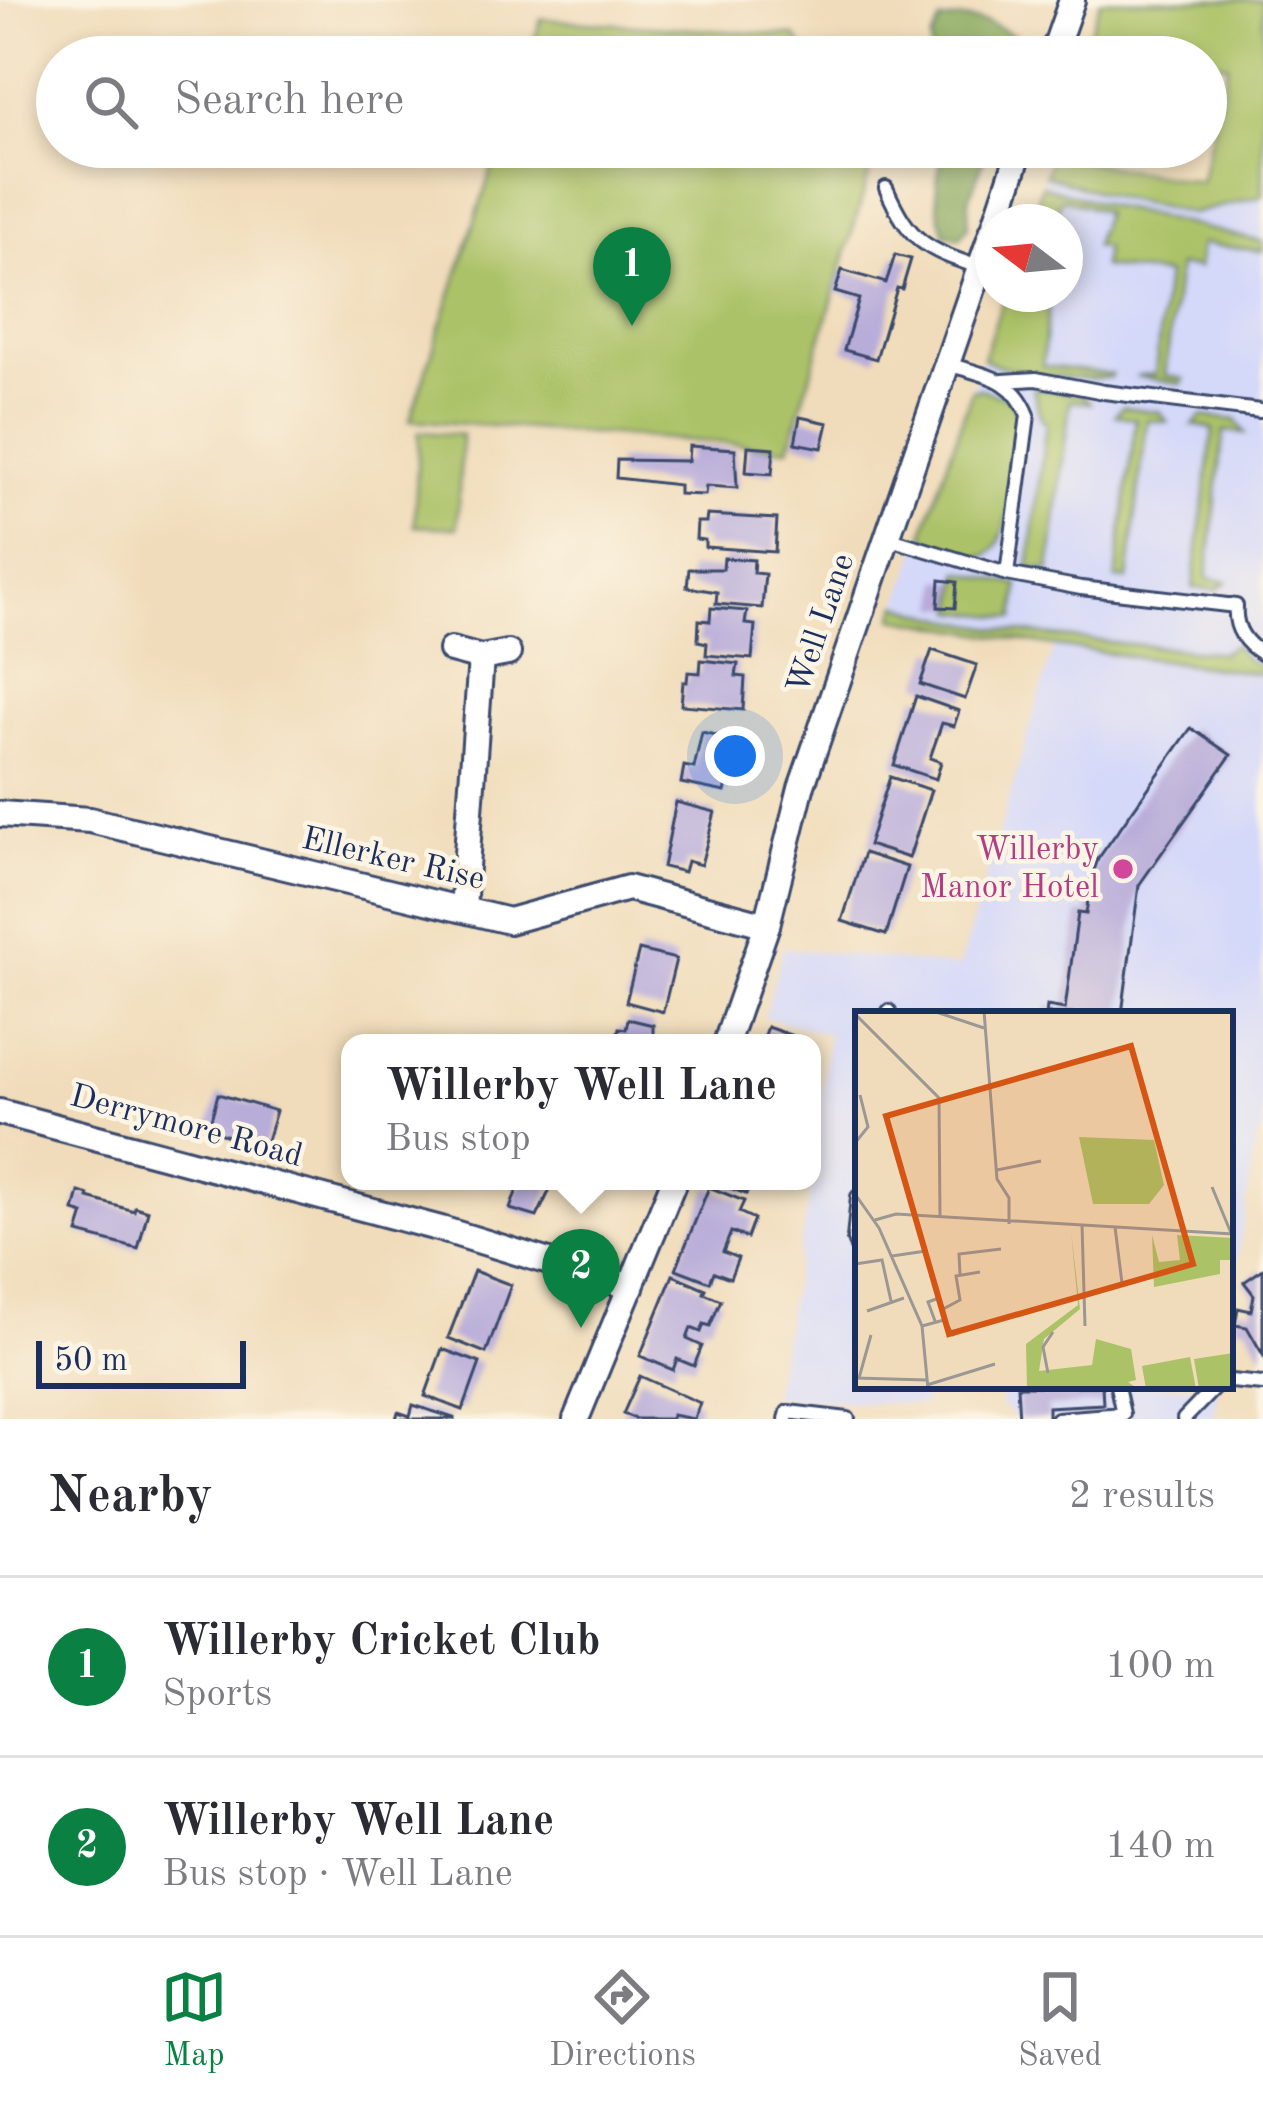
<!DOCTYPE html>
<meta charset="utf-8">
<style>
:root{--surface:#fff;--page:#f2f2f3;--text:#2b2b33;--muted:#7c7c81;--line:#e1e1e2;--accent:#0b8043}
body{margin:0;font-family:"Old Standard TT",serif;background:var(--page);color:var(--text)}
.compass{position:absolute;left:975px;top:204px;width:108px;height:108px;border-radius:50%;background:var(--surface);box-shadow:0 6px 18px #0003;rotate:286deg}
.scale{position:absolute;left:36px;bottom:30px;width:210px;box-sizing:border-box;padding-left:12px;border:6px solid #1b2f5e;border-top:0;font-size:33px;line-height:42px;white-space:nowrap;color:#1b2f5e;-webkit-text-stroke:9px #fcf5e5;paint-order:stroke}
.you{position:absolute;left:735px;top:756px;width:42px;height:42px;margin:-30px;border:9px solid #fff;border-radius:50%;background:#1a73e8;box-shadow:0 0 0 18px #1a73e833}
.badge{display:grid;place-items:center;width:78px;height:78px;border-radius:50%;background:var(--accent);color:#fff;font-size:39px;font-weight:700}
.pin{position:absolute;translate:-50% -99px;filter:drop-shadow(0 3px 6px #0008)}
.pin::after{content:'';position:absolute;top:63px;width:42px;height:36px;background:inherit;clip-path:polygon(0 0,100% 0,50% 100%)}
.popup{position:absolute;left:341px;top:1034px;width:480px;height:156px;box-sizing:border-box;display:grid;place-content:center;border-radius:24px;background:var(--surface);filter:drop-shadow(0 3px 9px #0005);font-size:39px;white-space:nowrap;color:var(--muted)}
.popup b{font-size:45px;color:var(--text)}
.popup::after{content:'';position:absolute;left:50%;top:100%;margin-left:-24px;border:24px solid transparent;border-top-color:var(--surface)}
.list{margin:0;padding:0;list-style:none}
h2{display:flex;justify-content:space-between;align-items:center;height:156px;margin:0;padding:0 48px;font-size:51px}
h2 small{font-size:39px;font-weight:400;color:var(--muted)}
.list li{display:grid;grid-template-columns:78px 1fr auto;gap:36px;align-items:center;box-sizing:border-box;height:180px;padding:0 48px;border-top:3px solid var(--line)}
.list b{display:block;font-size:45px;white-space:nowrap}
.list p{margin:0;font-size:39px;white-space:nowrap;color:var(--muted)}
.list em{font-size:39px;font-style:normal;color:var(--muted)}
.icon{flex:none;width:66px;height:66px;fill:none;stroke:currentColor;stroke-width:2;stroke-linecap:round;stroke-linejoin:round}
.map{position:relative;flex:none;width:1263px;height:1419px;overflow:hidden}
.search{position:absolute;background:var(--surface);box-shadow:0 6px 18px #0003;left:36px;right:36px;top:36px;height:132px;display:flex;align-items:center;gap:30px;box-sizing:border-box;padding:0 42px;border-radius:66px;color:var(--muted);font-size:45px}
.sheet{height:516px;background:var(--surface)}
nav{display:flex;justify-content:space-around;align-items:center;box-sizing:border-box;height:168px;border-top:3px solid var(--line);background:var(--surface);font-size:33px;color:var(--muted)}
nav a{display:grid;justify-items:center;gap:6px}
nav .on{color:var(--accent)}
.map>svg:first-child{display:block}
.built{fill:#d4d8f9}
.green{fill:#acc267;stroke:#647862;stroke-width:3}
.forest{fill:#89a85c;stroke:#526c5d;stroke-width:3}
.building{fill:#b8acd9}
.lines{fill:none;stroke-linecap:round;stroke-linejoin:round}
.service-casing{stroke:#3b496c;stroke-width:18}
.minor-casing{stroke:#3b496c;stroke-width:30}
.service{stroke:#fff;stroke-width:12}
.minor{stroke:#fff;stroke-width:24}
.hotel-dot{fill:#d1479c;stroke:#fcf5e5;stroke-width:4.5}
.labels{text-anchor:middle;dominant-baseline:central;stroke-width:9;stroke-linejoin:round;paint-order:stroke}
.street-label{font-size:33px;fill:#1b2f5e;stroke:#fcf5e5}
.hotel-label{font-size:33px;fill:#b23c85;stroke:#fcf5e5;text-anchor:end}
.inset-road{fill:none;stroke:#9b9795;stroke-width:3}
.view{fill:#d45514;fill-opacity:0.15;stroke:#d45514;stroke-width:6}
.inset-edge{fill:none;stroke:#1b2f5e;stroke-width:6}
</style>
<div class="map">
<svg width="1263" height="1419" viewBox="0 0 1263 1419">
<rect width="100%" height="100%" fill="#fcf5e5"/>
<filter id="ink" filterUnits="userSpaceOnUse"><feTurbulence type="fractalNoise" baseFrequency=".00833" numOctaves="2"/><feDisplacementMap in="SourceGraphic" scale="24" xChannelSelector="R" yChannelSelector="G"/><feConvolveMatrix kernelMatrix="1 2 1 2 8 2 1 2 1" color-interpolation-filters="sRGB"/></filter>
<filter id="wash" filterUnits="userSpaceOnUse"><feTurbulence type="fractalNoise" baseFrequency=".004" numOctaves="4" result="noise"/><feDisplacementMap in="SourceGraphic" scale="48" xChannelSelector="R" yChannelSelector="G"/><feGaussianBlur stdDeviation="2.7" result="paint"/><feColorMatrix in="noise" values="0 0 0 0 0 0 0 0 0 0 0 0 0 0 0 0 0 1.4 0 .05"/><feComposite in="paint" operator="in"/></filter>
<g filter="url(#wash)">
<rect width="100%" height="100%" fill="#f0dcba"/>
<g class="built">
<path d="M1101,0H1263V1135H1257L1230,1304V1014H858V1386H927L923,1405L772,1397L812,1181L828,1034L764,1017L783,948L959,967L1054,647L894,618L1005,294H1065V222H1029L1052,156L1200,182L1228,64L1206,61V57L1085,46Z"/>
<path d="M1003,1386H1218L1214,1419H1016L1000,1404Z"/>
</g>
<g class="green">
<path d="M1101,0H1263V196L1191,214L1107,195L1045,175L1052,156L1200,182L1228,64L1206,61V57L1085,46Z"/>
<path d="M541,19L795,36L810,57H529Z"/>
<path d="M499,147H877L789,448L410,420Z"/>
<path d="M1042,185L1106,205L1263,242V251L1201,244L1198,268L1178,266L1165,375L1184,379L1181,384L1136,376L1155,374L1166,275L1102,267L1105,248L1094,246L1104,212L1062,198L1053,222H1029Z"/>
<path d="M1005,294H1050L1042,366L1111,374L1110,377C1088,382 1000,372 983,358Z"/>
<path d="M1033,388L1083,395L1090,403L1070,401L1050,570L1029,568L1046,423L1040,416Z"/>
<path d="M981,389L1010,399L1019,416C1016,443 1014,551 984,556C968,559 945,546 930,541L924,532L972,390Z"/>
<path d="M1122,407L1160,412L1167,422L1147,420L1128,580L1116,579L1136,419L1115,415Z"/>
<path d="M1202,416L1236,420L1245,433L1224,431L1207,578L1227,582L1217,590L1193,588L1213,429L1193,425Z"/>
<path d="M419,432L462,435L457,528L414,526Z"/>
<path d="M960,572L1019,585L1015,618L956,611Z"/>
<path d="M899,605C995,638 1119,641 1221,653L1234,645L1247,660L1263,667V674L1054,646L894,618Z"/>
</g>
<g class="forest">
<path d="M962,19L987,22L1016,36L1024,57H931V40L941,21Z"/>
<path d="M945,147H988L969,199L968,226L960,238L945,234C933,201 935,180 945,147Z"/>
</g>
<g id="blocks">
<g class="building">
<path d="M895,255L911,259L902,289L897,288L876,359L844,350L859,299L835,292L842,270L886,283Z"/>
<path d="M800,417L828,423L822,448L795,443Z"/>
<path d="M689,446L735,449L737,488L706,486L705,495L679,494V485L616,478L617,460L688,461Z"/>
<path d="M748,446L774,448L772,474L746,472Z"/>
<path d="M707,515L777,519L775,552L705,547V540L696,539L697,522H706Z"/>
<path d="M724,558L754,560L753,573L765,574L762,608L716,604L717,592L687,587L689,569H723Z"/>
<path d="M940,580L957,582L955,608L938,607Z"/>
<path d="M711,608L747,611L745,624L755,625L752,659L706,655L707,643L698,641L699,620L710,621Z"/>
<path d="M932,650L977,665L965,699L920,684Z"/>
<path d="M701,660L738,664L736,676L745,677L743,710L681,705L683,682H687L688,672L700,673Z"/>
<path d="M916,696L959,711L954,726L942,723L930,758L941,762L936,779L894,765Z"/>
<path d="M1191,728L1231,755L1139,885L1122,1014H1046L1047,1006L1065,1009L1078,913L1086,914L1091,879L1098,859Z"/>
<path d="M702,732L737,740L725,792L681,783L684,766L694,768Z"/>
<path d="M890,777L931,790L909,858L868,845Z"/>
<path d="M676,802L715,812L701,865L687,861L684,872L663,867Z"/>
<path d="M864,853L907,867L886,935L842,921Z"/>
<path d="M639,950L676,959L663,1012L626,1002Z"/>
<path d="M628,1019L653,1025V1043H615L619,1028L626,1029Z"/>
<path d="M767,1027L796,1037L794,1043H761Z"/>
<path d="M218,1094L276,1111L265,1147L208,1130Z"/>
<path d="M520,1181H554L537,1217L510,1209Z"/>
<path d="M712,1181H775L772,1189L750,1186L746,1194Z"/>
<path d="M709,1187L744,1201L739,1212L754,1219L747,1238L731,1232L723,1252L738,1258L730,1278L714,1272L710,1282L676,1269Z"/>
<path d="M79,1192L89,1195L88,1198L134,1211L135,1207L148,1211L138,1249L78,1233L84,1214L74,1211Z"/>
<path d="M1263,1269V1355L1247,1327L1235,1325L1238,1308L1251,1311L1254,1295L1244,1282Z"/>
<path d="M474,1271L511,1285L486,1353L448,1338Z"/>
<path d="M673,1275L706,1289L704,1293L721,1300L710,1326L704,1324L701,1332L691,1328L687,1339L702,1346L694,1366L677,1359L673,1370L640,1356Z"/>
<path d="M442,1349L480,1363L463,1410L425,1396Z"/>
<path d="M640,1376L700,1403L694,1419L672,1415L671,1419H636L623,1414Z"/>
<path d="M1017,1386H1102L1103,1404L1048,1407V1419H1019Z"/>
<path d="M413,1405L454,1418V1419H396L398,1412L410,1416Z"/>
</g>
</g>
</g>
<g filter="url(#ink)">
<use href="#blocks" fill-opacity="0" stroke="#3b496c" stroke-width="3"/>
<g class="lines">
<defs>
<g id="service">
<path d="M886,188C910,242 925,249 979,267"/>
<path d="M948,364C985,376 1012,376 1028,415L1007,574"/>
<path d="M1003,381L1036,379L1104,392L1260,411"/>
<path d="M887,538L1007,574L1081,588L1236,606C1234,627 1244,643 1263,654"/>
<path d="M888,1014L889,1011"/>
<path d="M858,1197L854,1239L858,1250"/>
<path d="M1230,1381L1263,1384"/>
<path d="M786,1419L788,1412L848,1419"/>
<path d="M1057,1419L1123,1414L1117,1386"/>
<path d="M1184,1419L1216,1386"/>
</g>
<g id="minor">
<path d="M1052,57L1072,0"/>
<path d="M996,222L1021,147"/>
<path d="M451,650L481,658L508,653"/>
<path d="M0,814L90,820L509,921L628,888L767,925"/>
<path d="M463,909L481,658"/>
<path d="M726,1043L767,925L801,788L993,230"/>
<path d="M0,1112L441,1229L631,1287"/>
<path d="M576,1419L674,1181"/>
</g>
</defs>
<use href="#service" class="service-casing"/>
<use href="#minor" class="minor-casing"/>
<use href="#service" class="service"/>
<use href="#minor" class="minor"/>
</g>
</g>
<circle class="hotel-dot" cx="1123" cy="869" r="12"/>
<g class="labels">
<g class="street-label">
<text transform="translate(822 624) rotate(-71)">Well Lane</text>
<text transform="translate(393 860) rotate(13)">Ellerker Rise</text>
<text transform="translate(186 1127) rotate(15)">Derrymore Road</text>
</g>
<g class="hotel-label">
<text x="1099" y="850">Willerby<tspan x="1099" dy="38">Manor Hotel</tspan></text>
</g>
</g>
<g transform="translate(855 1011)">
<rect width="378" height="378" fill="#f0dcba"/>
<path d="M224,126L299,129L309,174L294,193H238ZM216,220L225,298L189,328L184,360L237,354L241,328L276,338L281,369L273,371L283,378H172L171,333L223,294ZM297,224L304,251L325,249L322,224L378,227V249H365V263L299,276ZM378,342V378H344L339,348ZM335,346L341,378H291L287,355Z" fill="#acc267"/>
<path class="inset-road" d="M78,0L129,17M129,0L142,168L154,187V213M0,3L84,87L85,207M0,132L13,116L5,84M142,159L186,150M357,176L376,222M0,183L24,217L67,315L73,378M20,209L41,203L378,223M227,214L230,315M260,216L267,272M37,245L71,240L75,261M0,253L27,249L36,290M105,263L104,243L146,238M12,300L49,287M80,310L73,291L84,287L88,298L105,289L101,265L125,261M67,315L89,309L99,325M193,362L188,336L198,321M0,367L72,369M4,367L16,324M72,374L140,353"/>
<path class="view" d="M276,35L338,253L94,323L31,105Z"/>
<rect width="378" height="378" class="inset-edge"/>
</g>
</svg>
<svg class="compass" viewBox="-18 -18 36 36"><path d="M0-13l5 13h-10z" fill="#e53935"/><path d="M0 13l5-13h-10z" fill="#7c7c81"/></svg>
<div class="scale">50 m</div>
<div class="you"></div>
<div class="pin badge" style="left:632px;top:326px">1</div>
<div class="pin badge" style="left:581px;top:1328px">2</div>
<div class="popup"><b>Willerby Well Lane</b>Bus stop</div>
<div class="search"><svg class="icon" aria-label="search" viewBox="0 0 24 24"><circle cx="10" cy="10" r="6"/><path d="M15 15l6 6"/></svg>Search here</div>
</div>
<section class="sheet">
<h2>Nearby<small>2 results</small></h2>
<ul class="list">
<li><span class="badge">1</span><div><b>Willerby Cricket Club</b><p>Sports</p></div><em>100 m</em></li>
<li><span class="badge">2</span><div><b>Willerby Well Lane</b><p>Bus stop · Well Lane</p></div><em>140 m</em></li>
</ul>
</section>
<nav>
<a class="on"><svg class="icon" aria-label="map" viewBox="0 0 24 24"><path d="M3 6l6-2 6 2 6-2v14l-6 2-6-2-6 2zM9 4v14M15 6v14"/></svg>Map</a>
<a><svg class="icon" aria-label="directions" viewBox="0 0 24 24"><path d="M12 3l9 9-9 9-9-9zM9 14v-3h6M13 9l2 2-2 2"/></svg>Directions</a>
<a><svg class="icon" aria-label="saved" viewBox="0 0 24 24"><path d="M7 4h10v16l-5-4-5 4z"/></svg>Saved</a>
</nav>
